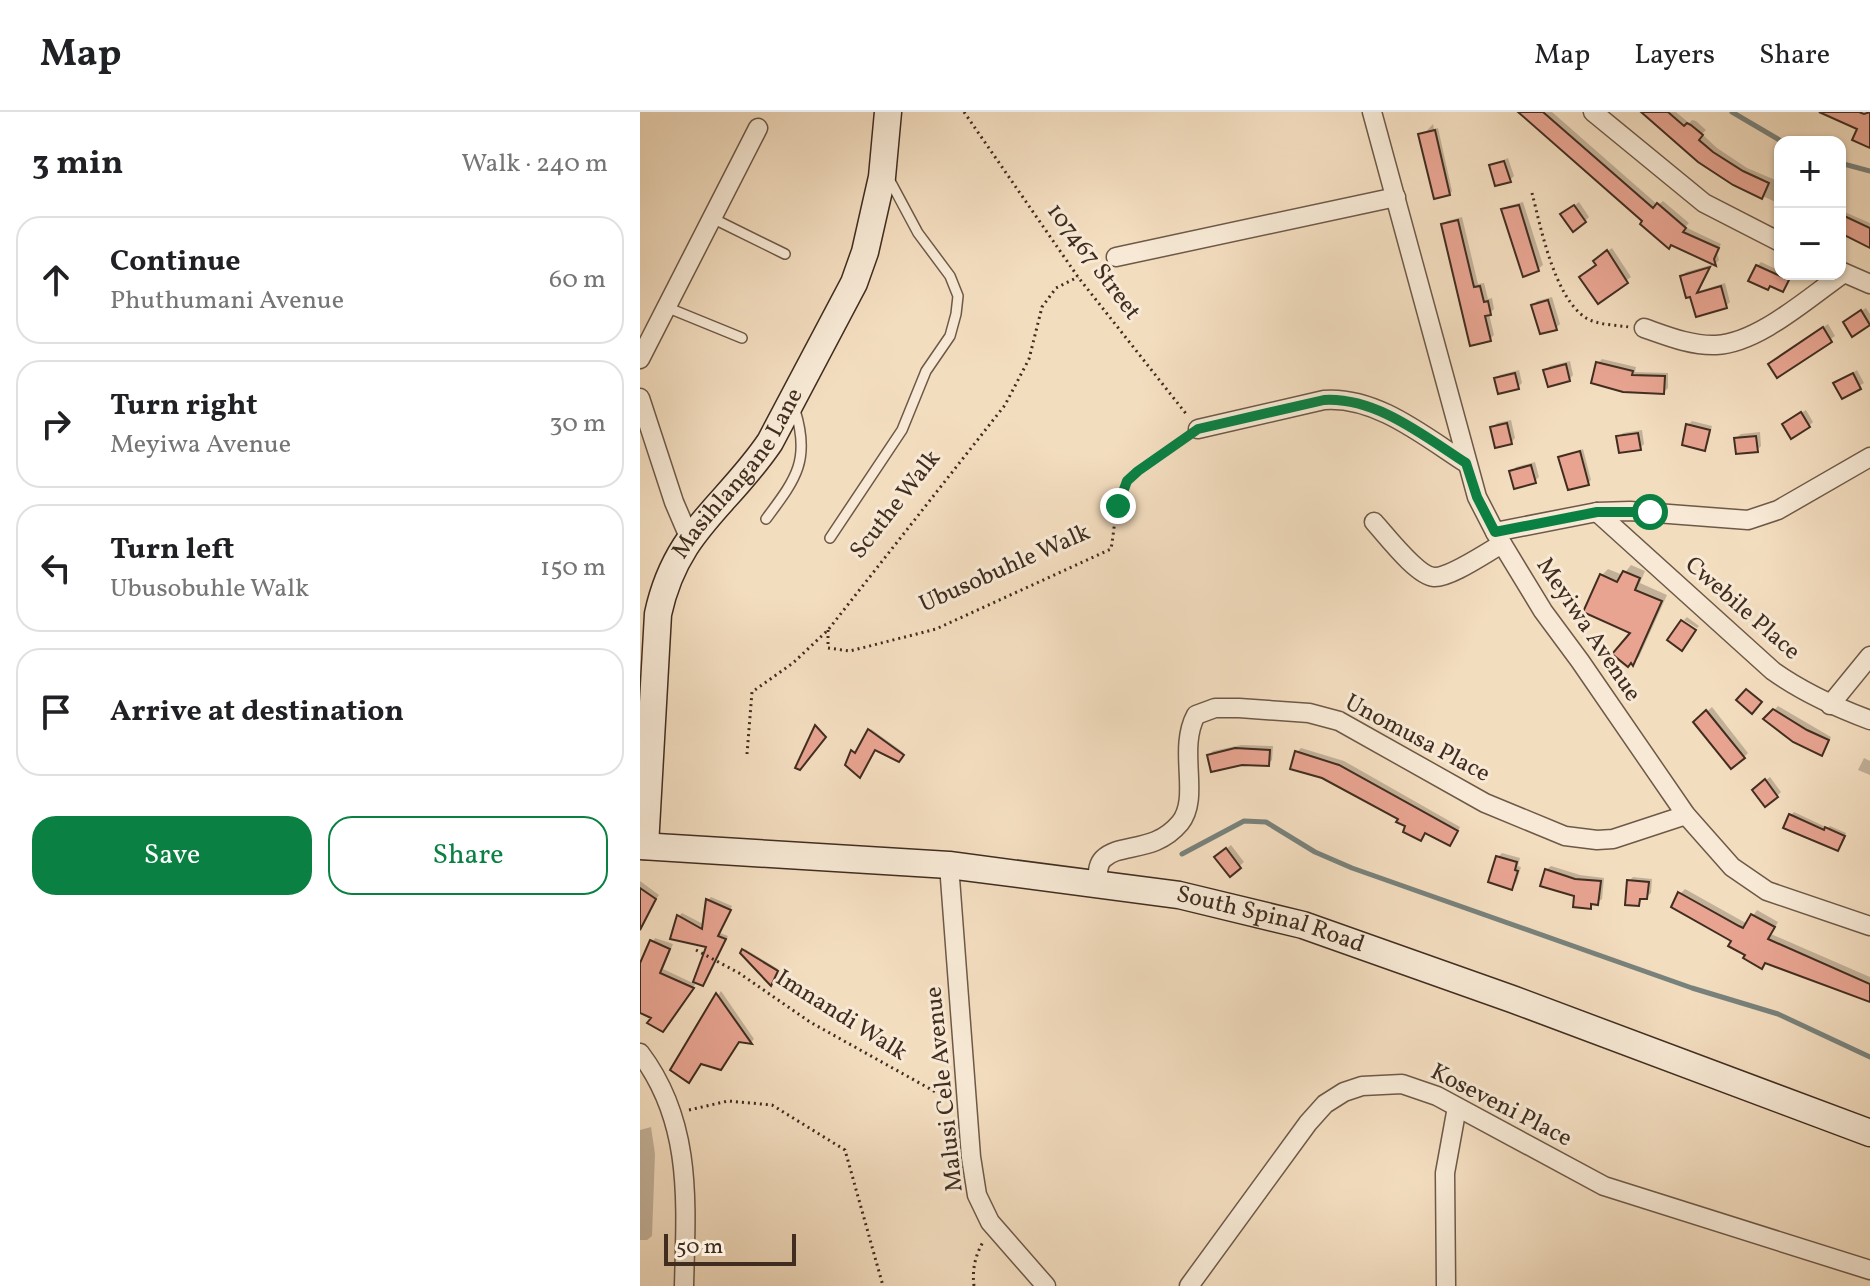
<!DOCTYPE html>
<meta charset="utf-8">
<style>
:root{--surface:#fff;--page:#f6f6f6;--text:#202124;--muted:#757577;--line:#e0e0e0;--accent:#0b8043}
body{margin:0;font-family:Vollkorn,serif;background:var(--page);color:var(--text)}
.controls{position:absolute;right:24px;top:24px;display:grid;overflow:hidden;border-radius:16px;box-shadow:0 2px 6px #0004}
.controls button{width:72px;height:72px;display:grid;place-items:center;padding:0;border:0;border-bottom:2px solid var(--line);background:var(--surface);color:var(--text);font:40px sans-serif}
.scale{position:absolute;left:24px;bottom:20px;width:132px;box-sizing:border-box;padding-left:8px;border:4px solid #412d20;border-top:0;font-size:22px;line-height:28px;white-space:nowrap;color:#412d20;-webkit-text-stroke:6px #f7e9d5;paint-order:stroke}
.stop{position:absolute;width:24px;height:24px;margin:-18px;border:6px solid #0b8043;border-radius:50%;background:#fff}
.stop.end{background:#0b8043;border-color:#fff;box-shadow:0 2px 8px #0008}
.list{margin:0;padding:0;list-style:none}
h2{display:flex;justify-content:space-between;align-items:center;height:104px;margin:0;padding:0 32px;font-size:34px}
h2 small{font-size:26px;font-weight:400;color:var(--muted)}
.list li{display:grid;grid-template-columns:52px 1fr auto;gap:24px;align-items:center;box-sizing:border-box;height:128px;margin:0 16px 16px;padding:0 16px;border:2px solid var(--line);border-radius:24px}
.list b{display:block;font-size:30px;white-space:nowrap}
.list p{margin:0;font-size:26px;white-space:nowrap;color:var(--muted)}
.list em{font-size:26px;font-style:normal;color:var(--muted)}
.actions{display:flex;gap:16px;padding:24px 32px}
.actions a{flex:1;padding:18px 0;border:2px solid var(--accent);border-radius:24px;text-align:center;font-size:28px;color:var(--accent)}
.actions .main{background:var(--accent);color:#fff}
.icon{flex:none;width:44px;height:44px;fill:none;stroke:currentColor;stroke-width:2;stroke-linecap:round;stroke-linejoin:round}
.map{position:relative;flex:none;width:1230px;height:1174px;overflow:hidden}
header{display:flex;align-items:center;gap:48px;box-sizing:border-box;height:112px;padding:0 40px;background:var(--surface);border-bottom:2px solid var(--line)}
header strong{font-size:38px}
nav{display:flex;gap:44px;margin-inline-start:auto;font-size:28px}
main{display:flex}
aside{flex:1;background:var(--surface)}
.map>svg:first-child{display:block}
.shadow{fill:#0003}
.lines{fill:none;stroke-linecap:round;stroke-linejoin:round}
.stream{stroke:#78827c;stroke-width:5}
.building{fill:#e8a491;stroke:#412d20;stroke-width:2}
.lane-casing{stroke:#6e5948;stroke-width:12}
.street-casing{stroke:#6e5948;stroke-width:21}
.secondary-casing{stroke:#412d20;stroke-width:29}
.path{stroke:#412d20;stroke-width:3;stroke-dasharray:2 4;stroke-linecap:butt}
.lane{stroke:#f7e9d5;stroke-width:9}
.street{stroke:#f7e9d5;stroke-width:18}
.secondary{stroke:#f7e9d5;stroke-width:26}
.route{stroke:#0b8043;stroke-width:10}
.labels{text-anchor:middle;dominant-baseline:central;stroke-width:6;stroke-linejoin:round;paint-order:stroke}
.street-label{font-size:24px;fill:#412d20;stroke:#f7e9d5}
</style>
<header>
<strong>Map</strong>
<nav><a>Map</a><a>Layers</a><a>Share</a></nav>
</header>
<main>
<aside>
<h2>3 min<small>Walk · 240 m</small></h2>
<ul class="list">
<li><svg class="icon" aria-label="ahead" viewBox="0 0 24 24"><path d="M12 20V5M6 11l6-6 6 6"/></svg><div><b>Continue</b><p>Phuthumani Avenue</p></div><em>60 m</em></li>
<li><svg class="icon" aria-label="right" viewBox="0 0 24 24"><path d="M7 20v-9h11M14 6l5 5-5 5"/></svg><div><b>Turn right</b><p>Meyiwa Avenue</p></div><em>30 m</em></li>
<li><svg class="icon" aria-label="left" viewBox="0 0 24 24"><path d="M17 20v-9H6M10 6l-5 5 5 5"/></svg><div><b>Turn left</b><p>Ubusobuhle Walk</p></div><em>150 m</em></li>
<li><svg class="icon" aria-label="arrive" viewBox="0 0 24 24"><path d="M6 21V4h12l-3 4 3 4H6"/></svg><div><b>Arrive at destination</b></div></li>
</ul>
<div class="actions"><a class="main">Save</a><a>Share</a></div>
</aside>
<div class="map">
<svg width="1230" height="1174" viewBox="0 0 1230 1174">
<rect width="100%" height="100%" fill="#f3ddbf"/>
<filter id="stains"><feTurbulence type="fractalNoise" baseFrequency=".0025" numOctaves="4"/><feColorMatrix values="0 0 0 0 .2 0 0 0 0 .09 0 0 0 0 .02 0 0 0 .5 -.17"/></filter>
<radialGradient id="worn" r=".72"><stop offset=".6" stop-color="#630" stop-opacity="0"/><stop offset="1" stop-color="#630" stop-opacity=".3"/></radialGradient>
<g class="shadow">
<path d="M880,0H912L1018,93L1023,89L1049,111L1045,115L1081,132L1077,141L1079,148L1075,152L1005,108Z"/>
<path d="M1004,0H1036L1049,11L1052,8L1056,9L1066,18L1062,22L1077,36L1107,56L1140,70V92L1094,71Z"/>
<path d="M793,12L794,17L798,16L812,79L810,82L781,25Z"/>
<path d="M868,46L874,64L870,68L851,54Z"/>
<path d="M883,90L903,153L898,157L863,98L868,94Z"/>
<path d="M939,90L949,105L945,109L927,99Z"/>
<path d="M1200,98L1230,111V133L1200,119Z"/>
<path d="M822,105L838,172L844,171L848,187L852,186L854,197L849,202L854,223L850,227L803,113L807,109Z"/>
<path d="M972,136L991,165L958,189L959,145Z"/>
<path d="M1121,150L1140,159V162L1151,164L1143,178L1117,154Z"/>
<path d="M1071,153L1059,179L1085,171L1090,190L1086,194L1057,202L1042,164L1046,160Z"/>
<path d="M912,185L920,212L916,216L893,193L897,189Z"/>
<path d="M1226,196L1230,202V210L1213,222L1210,206Z"/>
<path d="M1188,212L1195,224L1138,263L1135,248Z"/>
<path d="M962,247L996,255L995,260L1028,261V276L1024,280L958,251Z"/>
<path d="M930,249L933,263L929,268L906,259L910,254Z"/>
<path d="M879,258L882,271L878,275L856,267L860,263Z"/>
<path d="M1217,258L1224,271L1202,284L1196,272Z"/>
<path d="M1166,298L1173,310L1169,314L1149,308Z"/>
<path d="M871,308L875,326L871,331L853,315L857,311Z"/>
<path d="M1052,309L1072,314L1068,332L1064,337L1048,313Z"/>
<path d="M1002,318L1004,332L1000,336L978,325L983,321Z"/>
<path d="M1120,320L1121,334L1117,338L1096,326L1101,322Z"/>
<path d="M943,337L951,368L948,371L921,346Z"/>
<path d="M895,350L899,365L895,369L872,360L876,355Z"/>
<path d="M991,453L1005,459L1000,471L1027,483L999,545L993,551V520L962,463L968,457L983,463Z"/>
<path d="M1047,505L1059,514L1057,516L1044,508Z"/>
<path d="M1138,594L1191,625L1185,638L1182,641L1126,607Z"/>
<path d="M1072,595L1108,641L1104,645L1055,610Z"/>
<path d="M231,617L264,641L259,648L235,635L208,653L213,639L218,641Z"/>
<path d="M601,633L633,634L632,648L628,652L569,643L573,639Z"/>
<path d="M661,636L704,649L820,715L814,728L810,732L786,720L780,726L760,706L657,640Z"/>
<path d="M1224,646L1230,649V663L1218,658Z"/>
<path d="M1130,665L1141,680L1137,684L1118,674Z"/>
<path d="M1154,700L1188,716L1190,714L1206,721L1201,734L1198,737L1151,703Z"/>
<path d="M591,733L604,750L590,762L581,741Z"/>
<path d="M862,741L880,746L878,754L881,755L876,771L871,775L858,745Z"/>
<path d="M911,754L940,763L964,766L962,787L950,795L906,758Z"/>
<path d="M993,765L1012,767L1011,781L1007,785H1003L998,792L989,769Z"/>
<path d="M0,769L19,783L8,800L0,796Z"/>
<path d="M1045,777L1104,810L1108,811L1117,798L1138,810L1131,822L1230,865V888L1126,850L1122,854L1040,782Z"/>
<path d="M71,785L92,794L80,821L88,824L66,868L63,872L57,870L26,913L0,899V848L3,849L15,826L33,832L23,857L55,872L68,834L39,804L42,801L65,813L68,788Z"/>
<path d="M105,837L138,857L132,870L102,841Z"/>
<path d="M81,879L114,927L111,930L100,928L47,932Z"/>
<path d="M11,1015L15,1042L12,1124L7,1128H0V1018Z"/>
</g>
<g class="lines">
<g class="stream">
<path d="M1092,0L1143,30"/>
<path d="M1200,51L1230,59"/>
<path d="M542,742L604,709L626,710L675,740L712,756L1052,876L1138,902L1230,945"/>
</g>
</g>
<g class="building">
<path d="M878,0H903L1013,96L1017,91L1046,116L1043,120L1079,136L1074,147L1076,154L1031,133L1029,137L1000,112L1002,109Z"/>
<path d="M1001,0H1028L1044,14L1047,11L1051,13L1063,23L1059,28L1073,40L1103,59L1129,71L1122,87L1093,73L1058,50Z"/>
<path d="M1179,0H1219L1224,2L1230,0V36L1212,28L1217,17Z"/>
<path d="M795,18L810,83L794,87L778,22Z"/>
<path d="M864,49L871,70L855,74L849,53Z"/>
<path d="M879,93L899,159L883,165L861,97Z"/>
<path d="M934,93L946,110L933,120L920,102Z"/>
<path d="M1200,102L1230,116V136L1200,121Z"/>
<path d="M818,108L834,175L840,174L844,190L848,189L851,203L845,204L851,229L830,234L801,112Z"/>
<path d="M967,138L988,171L958,192L939,165L956,153L953,149Z"/>
<path d="M1116,153L1149,168L1143,180L1130,174L1128,178L1108,169Z"/>
<path d="M1070,155L1057,181L1081,174L1087,196L1056,205L1050,185L1046,186L1040,164Z"/>
<path d="M908,188L917,218L900,222L891,193Z"/>
<path d="M1221,198L1230,213L1212,225L1203,210Z"/>
<path d="M1183,215L1192,230L1137,266L1128,252Z"/>
<path d="M956,250L993,259L992,263L1025,264L1024,282L983,280L951,271Z"/>
<path d="M926,252L930,269L908,275L903,258Z"/>
<path d="M875,261L879,277L858,282L854,266Z"/>
<path d="M1213,261L1221,277L1202,287L1193,271Z"/>
<path d="M1161,300L1170,315L1151,327L1142,312Z"/>
<path d="M867,311L872,332L855,336L850,315Z"/>
<path d="M1046,312L1070,318L1065,339L1042,333Z"/>
<path d="M998,321L1001,338L979,341L976,324Z"/>
<path d="M1116,324L1118,340L1096,342L1094,326Z"/>
<path d="M940,339L949,373L928,378L918,345Z"/>
<path d="M891,353L896,371L874,377L869,359Z"/>
<path d="M983,459L1000,466L995,478L1022,489L993,554L991,551L988,555L972,542L990,521L943,500L960,462L977,470Z"/>
<path d="M1041,508L1056,518L1042,539L1027,528Z"/>
<path d="M1106,577L1122,590L1112,602L1096,588Z"/>
<path d="M1133,597L1167,618L1189,628L1182,644L1153,630L1123,607Z"/>
<path d="M1066,598L1105,646L1091,657L1053,610Z"/>
<path d="M175,613L186,625L160,658L155,656Z"/>
<path d="M228,617L264,643L259,650L235,638L220,666L205,653L211,638L215,641Z"/>
<path d="M595,636L630,638L629,654L602,653L571,660L567,643Z"/>
<path d="M655,639L699,653L818,719L810,734L785,721L781,729L763,720L765,714L756,710L758,707L682,666L650,657Z"/>
<path d="M1125,667L1138,685L1125,695L1112,678Z"/>
<path d="M1149,702L1184,718L1185,715L1205,724L1198,739L1143,716Z"/>
<path d="M586,736L601,756L590,765L574,745Z"/>
<path d="M856,744L877,750L875,758L878,759L872,778L848,770Z"/>
<path d="M905,757L935,767L961,769L958,793L951,792V797L933,795L934,784L900,774Z"/>
<path d="M987,768L1009,770L1007,787H1000L999,794L985,793Z"/>
<path d="M0,776L16,787L0,818Z"/>
<path d="M1038,780L1099,814L1103,816L1111,802L1135,815L1128,827L1230,872V890L1125,851L1122,857L1103,846L1105,843L1088,834L1091,829L1031,795Z"/>
<path d="M66,787L91,798L78,824L86,827L63,874L53,870L66,835L30,827L37,803L62,817Z"/>
<path d="M10,828L30,837L20,861L54,876L23,920L7,911L11,906L0,901V851Z"/>
<path d="M102,837L138,859L131,874L100,841Z"/>
<path d="M76,881L112,932L99,930L81,958L61,952L49,971L30,958Z"/>
</g>
<g class="lines">
<defs>
<g id="lane">
<path d="M72,106L145,142"/>
<path d="M26,195L102,226"/>
<path d="M126,407C155,368 171,349 155,298"/>
<path d="M190,426L262,318L286,259L310,224L316,202L318,184L310,164L278,121L248,65"/>
</g>
<g id="street">
<path d="M732,0L837,385L855,420L903,499L940,549L1046,703L1092,755L1127,779L1230,814"/>
<path d="M953,0L1064,91L1140,130"/>
<path d="M476,145L756,85"/>
<path d="M1200,159L1230,172"/>
<path d="M1004,216C1027,224 1051,234 1076,233C1119,231 1169,185 1204,161"/>
<path d="M0,247L118,16"/>
<path d="M0,286L34,390L49,425"/>
<path d="M558,317L684,288C736,284 784,324 826,351"/>
<path d="M957,400L1133,559C1164,581 1195,595 1230,608"/>
<path d="M734,410C746,423 777,464 794,465C810,466 847,440 862,432"/>
<path d="M855,420L957,400L990,399L1108,408L1138,398L1230,345"/>
<path d="M1190,593L1230,544"/>
<path d="M309,753L331,1045L337,1083L350,1110L406,1174"/>
<path d="M457,771C458,763 457,753 463,747C480,730 514,742 540,711C561,685 537,638 556,603L575,596H599L669,601L699,609L845,691L925,724L957,728L973,727L1046,703"/>
<path d="M0,941C53,1011 46,1091 44,1174"/>
<path d="M549,1174L668,1011L685,992L704,980L722,974L762,972L797,984L964,1074L1230,1158"/>
<path d="M806,1174L805,1061L817,995"/>
</g>
<g id="secondary">
<path id="s1" d="M0,734L309,753L539,783L663,813L872,887L1230,1021"/>
<path id="s2" d="M5,734L18,502C36,418 86,395 130,330L214,171L225,140L242,65L248,0"/>
</g>
</defs>
<use href="#lane" class="lane-casing"/>
<use href="#street" class="street-casing"/>
<use href="#secondary" class="secondary-casing"/>
<g class="path">
<path d="M324,0L438,165L547,303"/>
<path d="M892,81C901,116 914,185 946,206C958,213 975,213 989,215"/>
<path d="M188,518V536L210,539L296,517L471,437C475,415 475,388 487,369C497,355 527,336 542,327"/>
<path d="M107,642L112,580L153,551L188,518L365,293L389,247L402,195L416,176L438,165"/>
<path d="M56,838L99,861L170,910L310,988"/>
<path d="M49,998L88,989L132,993L205,1038L243,1174"/>
<path d="M334,1174C332,1158 335,1144 343,1130"/>
</g>
<use href="#lane" class="lane"/>
<use href="#street" class="street"/>
<use href="#secondary" class="secondary"/>
</g>
<g class="lines">
<path class="route" d="M478,394L487,369L498,359L558,317L684,288C736,285 784,324 826,351L837,385L855,420L957,400H1010"/>
</g>
<g class="labels">
<g class="street-label">
<text transform="translate(453 150) rotate(53)">107467 Street</text>
<text stroke="none"><textPath href="#s2" startOffset="396">Masihlangane Lane</textPath></text>
<text transform="translate(256 393) rotate(-52)">Scuthe Walk</text>
<text transform="translate(365 457) rotate(-24)">Ubusobuhle Walk</text>
<text transform="translate(1102 497) rotate(41)">Cwebile Place</text>
<text transform="translate(948 518) rotate(56)">Meyiwa Avenue</text>
<text transform="translate(777 627) rotate(28)">Unomusa Place</text>
<text stroke="none"><textPath href="#s1" startOffset="636">South Spinal Road</textPath></text>
<text transform="translate(201 904) rotate(32)">Imnandi Walk</text>
<text transform="translate(305 977) rotate(-96)">Malusi Cele Avenue</text>
<text transform="translate(861 994) rotate(27)">Koseveni Place</text>
</g>
</g>
<rect width="100%" height="100%" filter="url(#stains)"/>
<rect width="100%" height="100%" fill="url(#worn)"/>
</svg>
<div class="controls">
<button>+</button>
<button>−</button>
</div>
<div class="scale">50 m</div>
<div class="stop" style="left:1010px;top:400px"></div>
<div class="stop end" style="left:478px;top:394px"></div>
</div>
</main>
